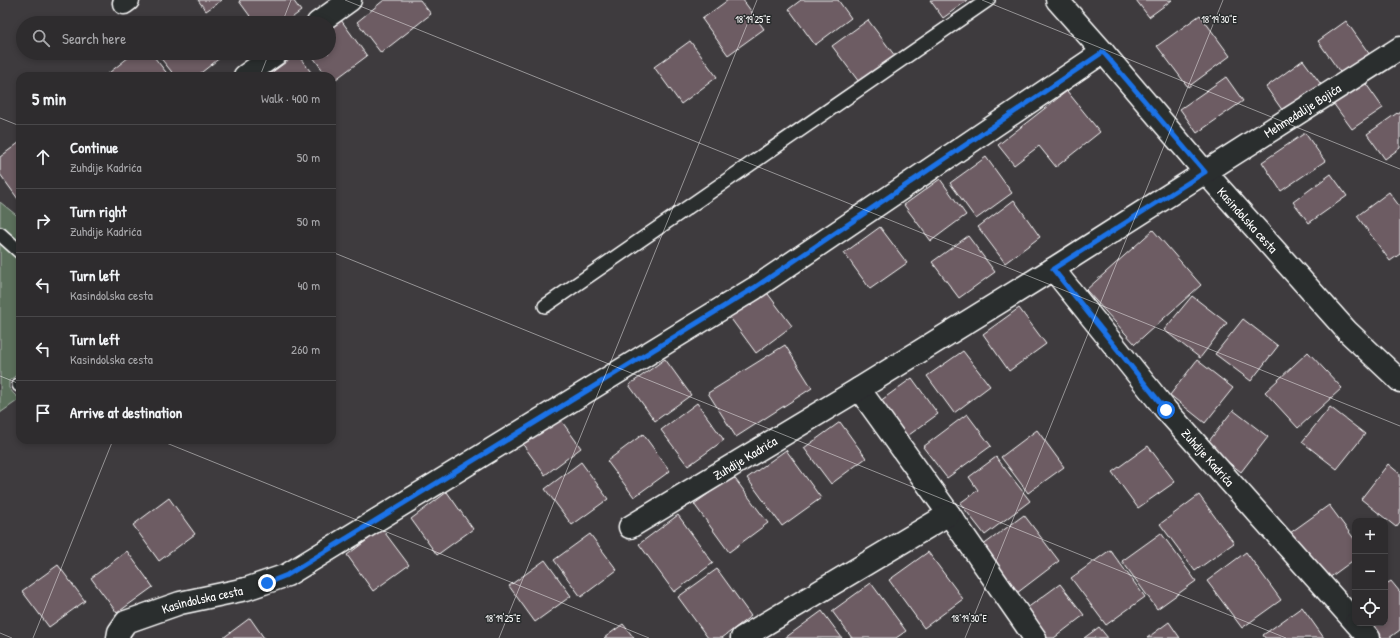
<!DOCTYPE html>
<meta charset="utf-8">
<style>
:root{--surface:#2e2c2e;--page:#3a383a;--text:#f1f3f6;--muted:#a7a7aa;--line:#49484a}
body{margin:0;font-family:"Patrick Hand",sans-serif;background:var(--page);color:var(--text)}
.controls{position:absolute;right:12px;bottom:12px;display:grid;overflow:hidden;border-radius:8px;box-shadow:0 2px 6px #0003}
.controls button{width:36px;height:36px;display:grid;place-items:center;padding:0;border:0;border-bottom:1px solid var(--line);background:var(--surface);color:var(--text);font:20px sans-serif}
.stop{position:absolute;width:12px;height:12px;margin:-9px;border:3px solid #1a73e8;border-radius:50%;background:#fff}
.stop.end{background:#1a73e8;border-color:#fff;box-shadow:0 1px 4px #0008}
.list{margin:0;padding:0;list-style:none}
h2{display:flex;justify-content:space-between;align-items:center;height:52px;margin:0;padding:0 16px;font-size:17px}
h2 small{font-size:13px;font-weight:400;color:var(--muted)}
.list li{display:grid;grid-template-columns:26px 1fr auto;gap:12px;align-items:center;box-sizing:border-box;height:64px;padding:0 16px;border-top:1px solid var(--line)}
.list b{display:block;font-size:15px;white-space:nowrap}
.list p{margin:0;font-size:13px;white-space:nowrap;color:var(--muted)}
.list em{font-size:13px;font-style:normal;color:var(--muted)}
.icon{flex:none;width:22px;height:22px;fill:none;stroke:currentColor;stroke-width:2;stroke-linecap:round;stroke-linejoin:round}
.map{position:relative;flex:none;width:1400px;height:638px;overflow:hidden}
.search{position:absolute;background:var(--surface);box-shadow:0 2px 6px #0003;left:16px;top:16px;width:320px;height:44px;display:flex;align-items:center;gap:10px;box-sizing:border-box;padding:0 14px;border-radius:22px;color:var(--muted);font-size:15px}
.panel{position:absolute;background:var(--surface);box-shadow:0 2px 6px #0003;left:16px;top:72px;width:320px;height:372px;border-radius:12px}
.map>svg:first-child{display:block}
.green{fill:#5b705c;stroke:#adb8ae}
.building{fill:#6d5c64;stroke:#fff}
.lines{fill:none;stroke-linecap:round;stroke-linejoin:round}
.service-casing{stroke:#fff;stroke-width:16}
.minor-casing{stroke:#fff;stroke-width:25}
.service{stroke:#2a2d2e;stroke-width:13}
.minor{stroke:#2a2d2e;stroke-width:22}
.route{stroke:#1a73e8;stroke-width:5}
.ticks{fill:none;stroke:#fff;stroke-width:1;stroke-opacity:0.45}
.labels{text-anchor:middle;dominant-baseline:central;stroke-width:3;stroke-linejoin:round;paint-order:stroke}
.street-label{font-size:13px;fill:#fff;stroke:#2a2d2e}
.ticks-label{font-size:10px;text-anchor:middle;fill:#fff;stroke:#2a2d2e;stroke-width:3;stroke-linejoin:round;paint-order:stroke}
</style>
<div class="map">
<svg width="1400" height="638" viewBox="0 0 1400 638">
<rect width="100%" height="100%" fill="#3e3b3e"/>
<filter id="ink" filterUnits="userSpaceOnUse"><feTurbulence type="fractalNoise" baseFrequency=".025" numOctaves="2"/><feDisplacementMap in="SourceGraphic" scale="8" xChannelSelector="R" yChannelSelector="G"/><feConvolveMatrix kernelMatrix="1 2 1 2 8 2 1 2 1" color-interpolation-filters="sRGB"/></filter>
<g filter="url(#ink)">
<g class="green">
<path d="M0,202L20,218V245L0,227Z"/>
<path d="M0,242L20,259V372L9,381V388L14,394L20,399L0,413Z"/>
</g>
<g class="building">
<path d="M198,0H222L206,11Z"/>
<path d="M241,0H293L301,11L285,23H255L239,1Z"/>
<path d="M384,0H420L431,14L381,53L357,22Z"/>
<path d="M728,0H743L764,29L728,55L702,19Z"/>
<path d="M801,0H838L851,18L815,45L789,9Z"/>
<path d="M930,0H968L943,18Z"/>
<path d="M1136,0H1172L1149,17Z"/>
<path d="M1200,15L1230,56L1188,87L1157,46Z"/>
<path d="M208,16L214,23H200Z"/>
<path d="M341,20L367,56L332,82V76H327L310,53H329V29Z"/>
<path d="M868,20L895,56L859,82L832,46Z"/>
<path d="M1346,21L1370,55L1342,75L1318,41Z"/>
<path d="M690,41L717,77L681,104L654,67Z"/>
<path d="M134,53H151L169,76H105Z"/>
<path d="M162,53H226L197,76H175L159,56Z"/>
<path d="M297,54L314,76H267Z"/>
<path d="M1303,60L1323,87L1285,114L1266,87Z"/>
<path d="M1226,77L1243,101L1197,133L1180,109Z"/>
<path d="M1364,81L1383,108L1352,129L1333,103Z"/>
<path d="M1067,91L1100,132L1056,167L1039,146L1014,165L998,145Z"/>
<path d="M1400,111V148L1385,159L1367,134Z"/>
<path d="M1305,133L1325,161L1281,191L1262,162Z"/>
<path d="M20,142V198L18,199L0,174V157Z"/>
<path d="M986,157L1012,193L976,219L950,183Z"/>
<path d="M1331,174L1347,196L1309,223L1293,202Z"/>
<path d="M940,179L966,215L931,241L904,205Z"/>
<path d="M1389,192L1400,207V254L1390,261L1357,216Z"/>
<path d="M1014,200L1040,237L1005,263L978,227Z"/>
<path d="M880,227L907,263L870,289L844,253Z"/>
<path d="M1153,230L1201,285L1135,344L1086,290Z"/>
<path d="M968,236L995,272L959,298L932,262Z"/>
<path d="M765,290L792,326L756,353L729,316Z"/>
<path d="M1192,296L1227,323L1200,358L1164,330Z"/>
<path d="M1019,308L1046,344L1009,371L983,334Z"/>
<path d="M1243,319L1278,346L1251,381L1215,354Z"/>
<path d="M785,345L812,388L736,437L708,393Z"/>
<path d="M963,351L990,386L954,413L927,376Z"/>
<path d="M1308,352L1342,388L1298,428L1265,392Z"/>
<path d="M665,359L691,395L655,421L629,385Z"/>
<path d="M1197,360L1233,388L1205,423L1170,395Z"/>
<path d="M912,378L938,414L902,440L876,404Z"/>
<path d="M697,403L724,440L688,466L661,430Z"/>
<path d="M1330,407L1365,434L1337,469L1302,442Z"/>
<path d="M1233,410L1268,437L1241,472L1206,445Z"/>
<path d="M555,412L581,448L545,475L519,439Z"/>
<path d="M967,414L991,446L947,478L923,447Z"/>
<path d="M840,422L866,458L831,484L804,448Z"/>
<path d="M1037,430L1064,467L1028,493L1001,457Z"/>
<path d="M643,434L670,471L634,497L607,461Z"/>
<path d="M1148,446L1175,482L1138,508L1112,472Z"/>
<path d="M786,450L821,498L782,526L747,478Z"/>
<path d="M996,457L1030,501L985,535L960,503L978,490L969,477Z"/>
<path d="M581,462L608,499L572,525L545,489Z"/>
<path d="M1388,464L1400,474V522L1396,527L1361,499Z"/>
<path d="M733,476L768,523L729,552L694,504Z"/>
<path d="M447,492L473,529L437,555L411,519Z"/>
<path d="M1199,495L1234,543L1195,571L1160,524Z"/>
<path d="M169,498L195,534L159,561L133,525Z"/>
<path d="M1329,505L1355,540V559L1325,581L1290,533Z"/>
<path d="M678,515L713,563L674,592L639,544Z"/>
<path d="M1024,515L1059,561L1017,593L982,546Z"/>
<path d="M382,529L409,565L373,591L347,555Z"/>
<path d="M1161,533L1196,581L1157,609L1122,561Z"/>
<path d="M590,534L617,570L581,597L554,560Z"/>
<path d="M1110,550L1145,597L1106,625L1071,578Z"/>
<path d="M127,551L153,587L117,613L91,578Z"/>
<path d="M928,552L963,599L924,628L889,580Z"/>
<path d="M1246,552L1281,600L1242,628L1207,581Z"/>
<path d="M545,560L571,596L535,622L509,586Z"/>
<path d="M58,565L85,601L49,627L22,591Z"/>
<path d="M717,569L751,616L722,638H708L678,597Z"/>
<path d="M1391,581L1400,592V630L1389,638H1378L1367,623H1385V585Z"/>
<path d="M871,583L906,631L896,638H852L832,611Z"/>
<path d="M1060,584L1084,615L1054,638H1037L1019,614Z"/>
<path d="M1302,607L1324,638H1265L1263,635Z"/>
<path d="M822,611L842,638H785Z"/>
<path d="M250,618L264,638H223Z"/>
<path d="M1169,622L1180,638H1147Z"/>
<path d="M623,624L634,638H604Z"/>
<path d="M1099,627L1108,638H1084Z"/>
</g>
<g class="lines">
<defs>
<g id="service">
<path d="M0,234L20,252"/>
<path d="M545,306L988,0"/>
<path d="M19,385L20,384"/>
</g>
<g id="minor">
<path id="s1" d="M1057,0L1103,52L1205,172L1347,331L1400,381"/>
<path d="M124,3L128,0"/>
<path d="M318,23L350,0"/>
<path d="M245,76L277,53"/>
<path id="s2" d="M1053,269L1166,410L1355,622"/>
<path d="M859,389L949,514L1035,638"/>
<path id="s3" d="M630,527L859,389L1053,269L1400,48"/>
<path d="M1356,623L1369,638"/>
<path id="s4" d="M118,638L119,632L126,622L180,603L246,589L287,575L755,288L1103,52"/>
<path d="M742,638L949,514"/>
</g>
</defs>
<use href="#service" class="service-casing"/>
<use href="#minor" class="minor-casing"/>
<use href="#service" class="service"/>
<use href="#minor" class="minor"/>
</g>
</g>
<g class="lines" filter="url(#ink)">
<path class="route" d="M267,583L287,575L754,288L1103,52L1205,172L1053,269L1166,410"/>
</g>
<path class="ticks" d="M345,0L1400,426M982,0L1400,169M282,23L291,0M260,76L269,53M0,118L20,126M332,252L1286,638M0,376L20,384M159,440L649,638M0,633L12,638M33,638L113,440M499,638L757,0M965,638L1223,0"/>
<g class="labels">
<g class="street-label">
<text stroke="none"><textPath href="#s3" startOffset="791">Mehmedalije Bojića</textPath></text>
<text stroke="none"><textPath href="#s1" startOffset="291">Kasindolska cesta</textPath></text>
<text stroke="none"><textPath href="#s3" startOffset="134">Zuhdije Kadrića</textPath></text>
<text stroke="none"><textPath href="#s2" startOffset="244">Zuhdije Kadrića</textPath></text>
<text stroke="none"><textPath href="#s4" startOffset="98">Kasindolska cesta</textPath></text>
</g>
</g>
<g class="ticks-label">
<text x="753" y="23">18°19'25"E</text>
<text x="1219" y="23">18°19'30"E</text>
<text x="503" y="622">18°19'25"E</text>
<text x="969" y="622">18°19'30"E</text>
</g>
</svg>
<div class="controls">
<button>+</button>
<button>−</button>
<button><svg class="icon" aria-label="locate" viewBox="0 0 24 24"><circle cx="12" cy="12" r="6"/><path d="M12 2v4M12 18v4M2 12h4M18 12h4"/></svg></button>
</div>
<div class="stop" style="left:1166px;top:410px"></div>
<div class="stop end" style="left:267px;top:583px"></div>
<div class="search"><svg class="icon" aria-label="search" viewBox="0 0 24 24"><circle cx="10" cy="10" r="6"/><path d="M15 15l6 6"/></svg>Search here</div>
<section class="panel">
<h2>5 min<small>Walk · 400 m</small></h2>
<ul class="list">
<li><svg class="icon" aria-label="ahead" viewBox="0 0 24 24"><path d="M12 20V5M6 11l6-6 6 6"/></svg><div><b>Continue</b><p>Zuhdije Kadrića</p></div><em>50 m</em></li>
<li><svg class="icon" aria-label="right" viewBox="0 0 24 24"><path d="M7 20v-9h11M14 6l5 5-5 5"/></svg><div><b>Turn right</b><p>Zuhdije Kadrića</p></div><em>50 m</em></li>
<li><svg class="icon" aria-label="left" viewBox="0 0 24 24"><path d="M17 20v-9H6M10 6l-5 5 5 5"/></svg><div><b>Turn left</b><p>Kasindolska cesta</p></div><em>40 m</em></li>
<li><svg class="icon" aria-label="left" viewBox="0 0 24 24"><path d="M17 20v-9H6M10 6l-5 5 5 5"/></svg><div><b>Turn left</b><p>Kasindolska cesta</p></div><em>260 m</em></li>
<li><svg class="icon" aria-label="arrive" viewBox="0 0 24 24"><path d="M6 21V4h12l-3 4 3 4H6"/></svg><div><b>Arrive at destination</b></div></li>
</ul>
</section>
</div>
